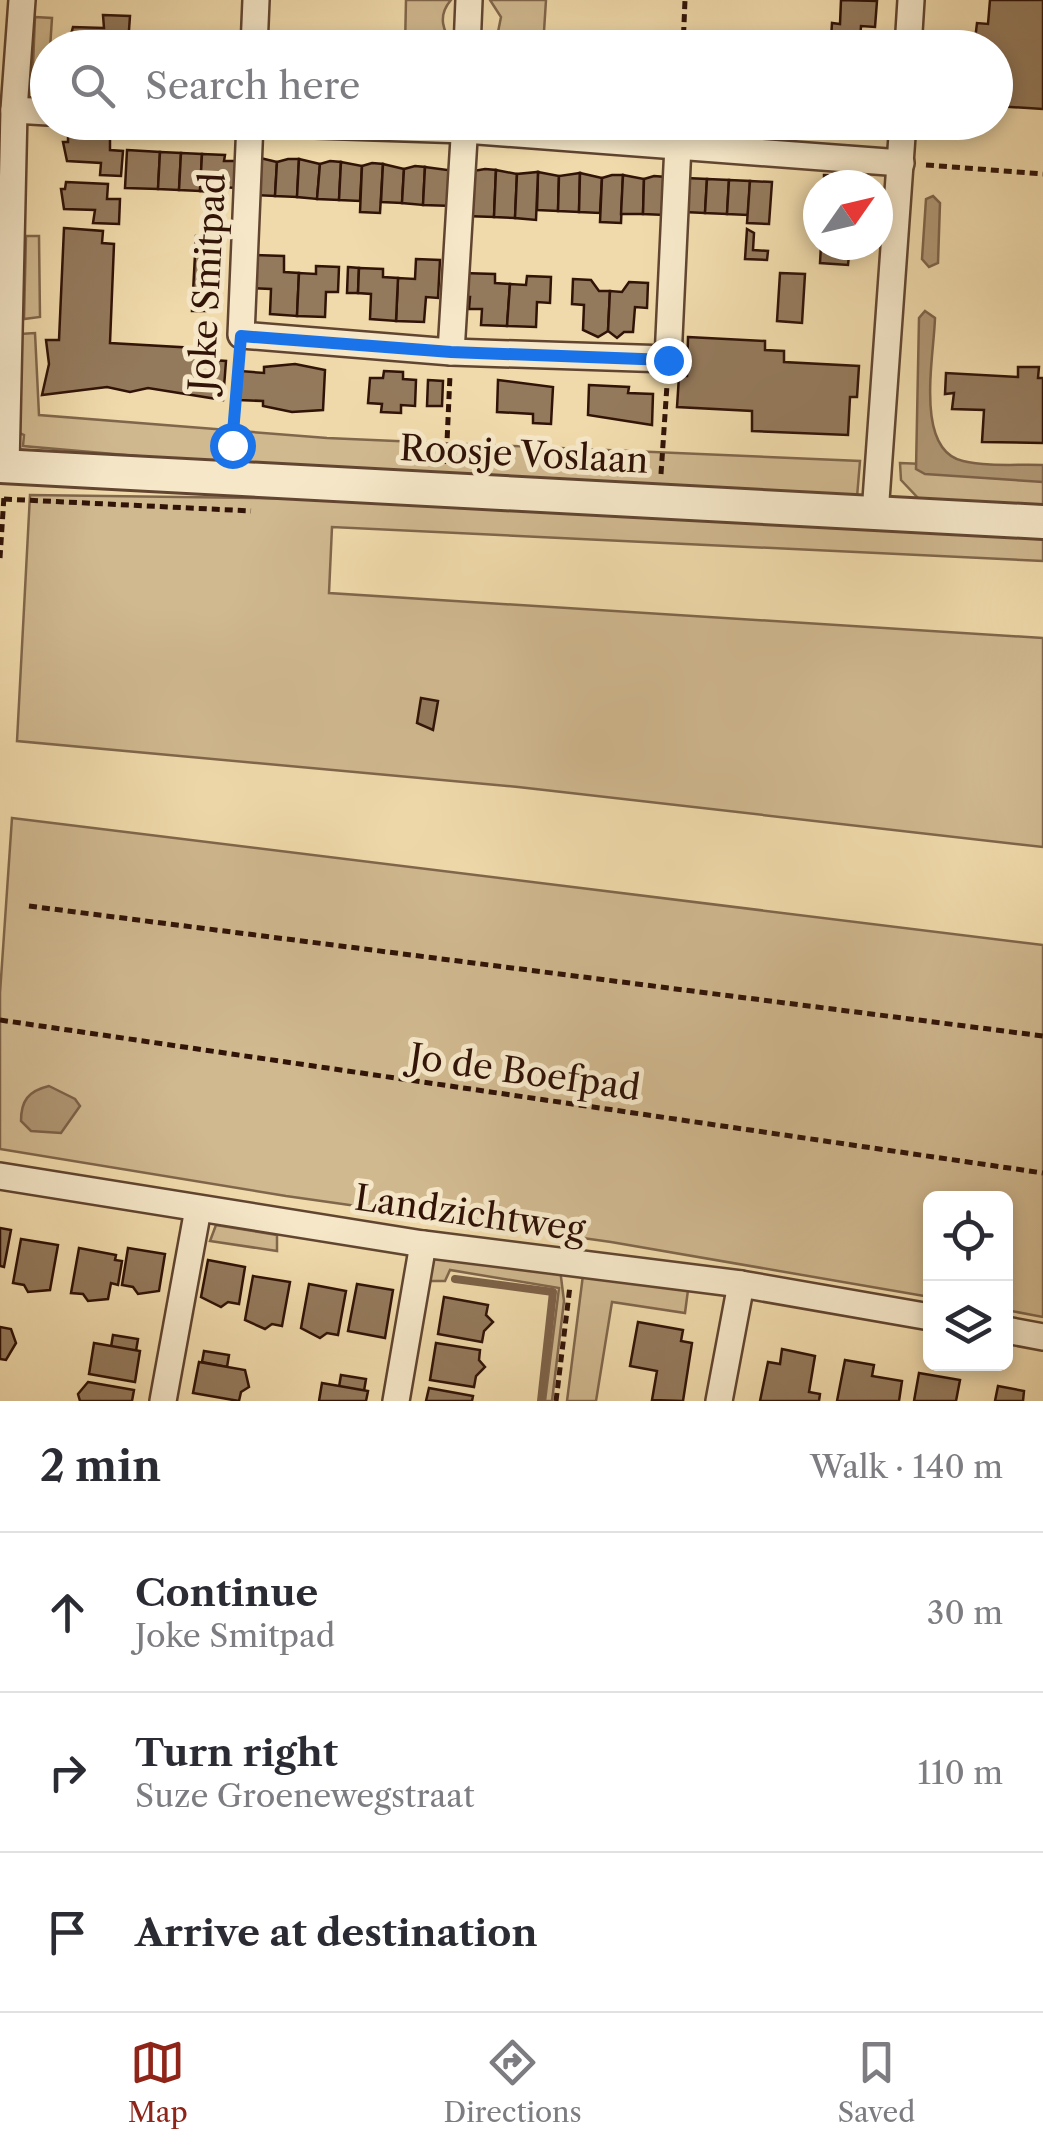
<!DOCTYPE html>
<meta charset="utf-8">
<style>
:root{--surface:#fff;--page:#f7f7f7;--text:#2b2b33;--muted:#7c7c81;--line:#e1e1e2;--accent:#8f2418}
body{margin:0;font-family:"Libre Caslon Text",serif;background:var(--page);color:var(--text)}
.controls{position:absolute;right:30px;bottom:30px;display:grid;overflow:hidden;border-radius:15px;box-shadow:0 5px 15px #0003}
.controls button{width:90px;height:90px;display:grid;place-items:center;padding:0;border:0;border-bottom:2px solid var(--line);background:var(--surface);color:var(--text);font:50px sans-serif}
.compass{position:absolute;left:803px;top:170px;width:90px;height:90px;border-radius:50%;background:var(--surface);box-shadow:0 5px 15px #0003;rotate:56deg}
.stop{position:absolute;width:30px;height:30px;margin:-22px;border:8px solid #1a73e8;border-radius:50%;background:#fff}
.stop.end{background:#1a73e8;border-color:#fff;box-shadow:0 2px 10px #0008}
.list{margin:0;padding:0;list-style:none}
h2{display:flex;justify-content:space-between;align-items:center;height:130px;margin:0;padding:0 40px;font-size:42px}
h2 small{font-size:32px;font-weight:400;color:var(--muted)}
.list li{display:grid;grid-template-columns:65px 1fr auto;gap:30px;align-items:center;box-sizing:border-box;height:160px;padding:0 40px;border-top:2px solid var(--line)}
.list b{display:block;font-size:38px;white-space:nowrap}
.list p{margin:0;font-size:32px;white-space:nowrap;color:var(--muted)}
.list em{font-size:32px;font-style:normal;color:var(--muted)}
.icon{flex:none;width:55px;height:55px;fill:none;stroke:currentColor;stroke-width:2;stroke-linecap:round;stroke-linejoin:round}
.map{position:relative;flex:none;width:1043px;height:1401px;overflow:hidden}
.search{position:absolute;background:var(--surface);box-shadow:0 5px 15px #0003;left:30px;right:30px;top:30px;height:110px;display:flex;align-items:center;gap:25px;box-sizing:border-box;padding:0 35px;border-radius:55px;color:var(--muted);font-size:38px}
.sheet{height:610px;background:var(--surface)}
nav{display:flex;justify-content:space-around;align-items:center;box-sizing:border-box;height:140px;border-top:2px solid var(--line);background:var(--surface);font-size:28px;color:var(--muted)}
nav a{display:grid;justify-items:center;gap:5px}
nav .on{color:var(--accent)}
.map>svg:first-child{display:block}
.green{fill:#d0b88f;stroke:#80664b;stroke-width:2.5}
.water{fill:#af9673;stroke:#7d6248;stroke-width:2.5}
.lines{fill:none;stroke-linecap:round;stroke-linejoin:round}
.stream{stroke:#7d6248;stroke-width:8}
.building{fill:#947a5c;stroke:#311307;stroke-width:2.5}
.minor-casing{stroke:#614530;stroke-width:30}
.tertiary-casing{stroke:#614530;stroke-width:38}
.path{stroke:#311307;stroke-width:5;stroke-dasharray:8 5;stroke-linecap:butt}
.minor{stroke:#f5e7c8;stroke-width:25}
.tertiary{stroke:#f5e7c8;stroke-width:32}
.route{stroke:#1a73e8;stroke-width:12}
.labels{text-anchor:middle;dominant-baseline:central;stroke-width:10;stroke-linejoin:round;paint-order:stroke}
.street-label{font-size:35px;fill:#311307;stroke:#f5e7c8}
</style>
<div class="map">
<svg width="1043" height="1401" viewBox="0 0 1043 1401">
<rect width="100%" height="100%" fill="#f0daab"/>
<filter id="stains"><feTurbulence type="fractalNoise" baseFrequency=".002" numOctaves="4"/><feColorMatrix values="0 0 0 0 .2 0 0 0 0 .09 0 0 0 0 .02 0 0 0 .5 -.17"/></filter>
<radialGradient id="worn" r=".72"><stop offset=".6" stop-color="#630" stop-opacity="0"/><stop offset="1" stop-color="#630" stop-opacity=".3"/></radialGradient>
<g class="green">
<path d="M406,0H451C437,16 443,31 454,47H405Z"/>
<path d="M490,0H546L543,47H495L501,17Z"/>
<path d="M35,17L52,18L47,95L32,90Z"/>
<path d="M26,236H39L40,317L24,319Z"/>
<path d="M35,333L39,415L327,438L860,461L857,497L329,473L23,446L24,435L15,431L20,334Z"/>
<path d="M900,463L1043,469V505L920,500L901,480Z"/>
<path d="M30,495L330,499L1043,533V561L332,527L329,593L1043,638V847L518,787L17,741Z"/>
<path d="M12,818L1043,945V1317L1006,1310V1198H930V1297L611,1242L286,1196L0,1149V993Z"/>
<path d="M216,1225L277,1235V1251L210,1241Z"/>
<path d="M431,1254L560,1269L564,1301L552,1401H545L559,1288L450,1270L445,1281H429Z"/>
<path d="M583,1275L688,1290L685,1313L612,1302L596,1401H567Z"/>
</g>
<g class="water">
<path d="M933,196L940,203L938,263L929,267L922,259L926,199Z"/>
<path d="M925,311L935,318C934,357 914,450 963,461C988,467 1018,464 1043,465V482L925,474L916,469L919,318Z"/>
<path d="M49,1086L75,1099L80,1106L61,1133L31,1131L21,1121C21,1101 28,1091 49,1086Z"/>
</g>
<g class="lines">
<path class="stream" d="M455,1279L553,1292L541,1401"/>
</g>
<g class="building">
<path d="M841,0L877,1L875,27L861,26L860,40L831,39L832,23L840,24Z"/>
<path d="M990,0H1043V109L996,106V48H974L977,23L988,24Z"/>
<path d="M103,15L130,16L128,44L68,46L73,27L104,28Z"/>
<path d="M827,122H871L856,124L855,138L826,136Z"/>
<path d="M68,134L110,136V150L123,151L121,176L100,175L101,163L67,161L63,142H68Z"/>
<path d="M127,150L160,152L158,189L125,188Z"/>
<path d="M160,152L181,153L179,190L158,189Z"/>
<path d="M181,153L202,154L200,191L179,190Z"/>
<path d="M202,154L225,155L224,161H236L235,188L223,187V193L200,191Z"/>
<path d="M256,157L277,162L275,196L254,195Z"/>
<path d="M288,159H299L297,197L275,196L277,162Z"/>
<path d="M299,159L320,164L317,199L297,197Z"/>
<path d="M330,161L341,162L339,200L317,199L320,164Z"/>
<path d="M341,162L362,166L360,201L339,200Z"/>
<path d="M372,163L383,164L380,213L360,212L362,166Z"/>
<path d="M383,164L404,169L402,203L381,202Z"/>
<path d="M415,166L425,167L423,205L402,203L404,169Z"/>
<path d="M425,167L455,171L453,206L423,205Z"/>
<path d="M485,169L496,170L494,217L465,216L467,172Z"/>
<path d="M496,170L517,174L515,218L494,217Z"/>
<path d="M538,172L559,176L558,211L537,210Z"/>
<path d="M538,172L536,220L515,218L517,174Z"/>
<path d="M580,173L579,212L558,211L559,176Z"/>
<path d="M580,173L602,178L600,213L579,212Z"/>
<path d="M612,175H623L621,223L600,222L602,178Z"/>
<path d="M623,175L644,179L643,214H621Z"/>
<path d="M824,175L854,176L853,185H824Z"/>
<path d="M654,176L666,177L665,215L643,214L644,179Z"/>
<path d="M686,178L707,179L705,213L684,212Z"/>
<path d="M707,179L729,180L727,214L705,213Z"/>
<path d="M729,180L750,181L748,215L727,214Z"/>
<path d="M750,181L772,182L769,224L747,223Z"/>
<path d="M66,182L108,184L107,199H120L119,224L93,223L95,210L64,209L61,189H65Z"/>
<path d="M64,228L103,231L102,243L114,244L110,343L213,349V360L226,361L223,400L148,388L130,392L107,387L42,395L49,364L46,340H59Z"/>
<path d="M747,229L754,233L753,250L768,251L767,260L745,259Z"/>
<path d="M196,236L212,237L208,311H192Z"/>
<path d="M821,245H850L848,265L820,263Z"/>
<path d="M252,255L284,256V272L299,273L297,316L270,314L271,289L251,288Z"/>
<path d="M416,259L440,260L438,298L426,297L424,322L396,321L398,278L415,279Z"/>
<path d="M316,266L339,267L338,292H326L325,317L297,316L299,273L316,274Z"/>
<path d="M348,267L359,268L358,293H347Z"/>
<path d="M359,268L383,269V277L398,278L396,321L370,319L371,294L358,293Z"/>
<path d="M462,273L495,274V283L510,284L507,326L481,325L482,309H469L470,297H461Z"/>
<path d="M780,273L805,274L802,323L777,321Z"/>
<path d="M527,276L551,277L550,303L537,302L536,327L507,326L510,284L526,285Z"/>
<path d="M573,279L591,280L599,291H610L608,331L598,337L583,330L584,305L572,304Z"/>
<path d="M629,282L648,283L647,308L635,307L633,332H624L617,338L608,331L610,291L622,292Z"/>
<path d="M688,337L765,341V350L784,351V362L859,366L857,397H850L848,435L752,431V411L677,407L679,376H687Z"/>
<path d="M295,364L325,370L323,410L292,412L263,406V401L239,400L241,371L264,373V367Z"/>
<path d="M1018,367H1039L1038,378H1043V443L982,442L984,410L952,409L954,393L945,394L946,373L1018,377Z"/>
<path d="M384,371L403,372V379L416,380L415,406L401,405V413L381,412L382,404L368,403L370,378H383Z"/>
<path d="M428,380L443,381L442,406H427Z"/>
<path d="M498,380L553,387L551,424L533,423V414L497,412Z"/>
<path d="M589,385L629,387L628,393L653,394L652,425L588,415Z"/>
<path d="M421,698L438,701L433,730L417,723Z"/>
<path d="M0,1228L11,1230L4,1267L0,1266Z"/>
<path d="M21,1239L58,1245L50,1290L28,1292L24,1285L13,1283Z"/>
<path d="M79,1248L116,1255L115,1260L122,1261L118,1285L111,1283L108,1299L88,1301L83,1294L71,1293Z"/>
<path d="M128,1248L165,1254L159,1291L138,1294L133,1287L122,1285Z"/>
<path d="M208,1260L245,1267L239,1304L228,1302L221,1307L201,1297Z"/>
<path d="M253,1276L290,1282L282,1326L272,1324L265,1329L245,1320Z"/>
<path d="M309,1284L346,1291L338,1335L327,1333L320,1338L301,1328Z"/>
<path d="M357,1284L393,1290L385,1338L348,1331Z"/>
<path d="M444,1297L488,1305L486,1315L493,1322L484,1331L482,1342L438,1334Z"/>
<path d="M638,1322L683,1330L681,1341L692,1343L683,1401L652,1400L657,1371L630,1366Z"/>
<path d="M0,1327L11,1329L16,1343L6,1360L0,1359Z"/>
<path d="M113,1335L138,1339L136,1351L111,1347Z"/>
<path d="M94,1343L140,1351L135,1382L89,1374Z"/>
<path d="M436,1343L480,1350L479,1360L485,1367L476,1376L474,1387L430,1380Z"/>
<path d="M782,1349L815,1356L809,1392L820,1394L819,1401H760L768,1362L780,1364Z"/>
<path d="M204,1351L229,1355L227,1367L202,1362Z"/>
<path d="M845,1360L874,1365L872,1376L902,1381L899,1401H837Z"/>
<path d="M199,1362L245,1370L249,1387L241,1392L239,1401L193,1393Z"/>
<path d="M919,1373L960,1380L956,1401H914Z"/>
<path d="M341,1375L366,1379L364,1391L339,1387Z"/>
<path d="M88,1382L134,1390L132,1401H80L78,1394Z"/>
<path d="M322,1383L368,1391L366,1401H319Z"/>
<path d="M998,1386L1024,1391L1023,1401H995Z"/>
<path d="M429,1388L473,1396L472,1401H426Z"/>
</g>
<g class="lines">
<defs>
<g id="minor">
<path d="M254,48L256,0"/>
<path d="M467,48L469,0"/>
<path d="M908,48L911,0"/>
<path d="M14,110L48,112"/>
<path d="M222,122L465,130L901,163"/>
<path d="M250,122L241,335L451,352L668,359L678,145"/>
<path d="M451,352L465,122"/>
<path d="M6,466L14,110L22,0"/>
<path d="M875,514L903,122"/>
<path d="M0,1176L423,1244L741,1284L930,1317"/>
<path d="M1006,1330L1043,1337"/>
<path d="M163,1401L198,1209"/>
<path d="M396,1401L423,1244"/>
<path d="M719,1401L741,1284"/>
</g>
<path id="tertiary" d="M0,466L1043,522"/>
</defs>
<use href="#minor" class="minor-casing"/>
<use href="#tertiary" class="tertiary-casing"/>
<g class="path">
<path d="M683,48L685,0"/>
<path d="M926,165L1043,174"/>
<path d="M231,452L239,358"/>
<path d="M446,464L450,375"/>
<path d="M661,474L667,385"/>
<path d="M4,499L251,511"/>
<path d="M0,558L4,496"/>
<path d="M29,906L1043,1036"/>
<path d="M0,1020L1043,1173"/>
<path d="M556,1401L570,1286"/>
</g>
<use href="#minor" class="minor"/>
<use href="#tertiary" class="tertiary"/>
</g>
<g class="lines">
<path class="route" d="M232,445L241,336L451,352L668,360"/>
</g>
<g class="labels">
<g class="street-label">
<text transform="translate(207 282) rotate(-87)">Joke Smitpad</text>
<text transform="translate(524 454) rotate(3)">Roosje Voslaan</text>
<text transform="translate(525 1072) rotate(8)">Jo de Boefpad</text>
<text transform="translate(470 1213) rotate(8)">Landzichtweg</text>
</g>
</g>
<rect width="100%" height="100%" filter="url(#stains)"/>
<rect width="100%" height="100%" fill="url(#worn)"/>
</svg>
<div class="controls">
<button><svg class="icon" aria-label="locate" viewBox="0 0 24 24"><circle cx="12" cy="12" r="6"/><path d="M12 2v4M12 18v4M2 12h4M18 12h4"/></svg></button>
<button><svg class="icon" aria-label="layers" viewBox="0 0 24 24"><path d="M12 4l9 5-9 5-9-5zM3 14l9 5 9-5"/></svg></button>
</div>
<svg class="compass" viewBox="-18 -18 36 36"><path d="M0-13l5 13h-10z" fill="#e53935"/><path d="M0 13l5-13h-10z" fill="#7c7c81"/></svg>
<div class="stop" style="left:232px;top:445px"></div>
<div class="stop end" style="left:668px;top:360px"></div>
<div class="search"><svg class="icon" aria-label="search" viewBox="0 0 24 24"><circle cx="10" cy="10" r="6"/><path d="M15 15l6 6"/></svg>Search here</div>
</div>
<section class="sheet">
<h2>2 min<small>Walk · 140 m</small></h2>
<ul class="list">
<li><svg class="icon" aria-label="ahead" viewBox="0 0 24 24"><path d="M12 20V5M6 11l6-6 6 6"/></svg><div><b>Continue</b><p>Joke Smitpad</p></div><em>30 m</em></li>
<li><svg class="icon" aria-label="right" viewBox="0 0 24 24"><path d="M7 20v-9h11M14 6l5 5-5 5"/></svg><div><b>Turn right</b><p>Suze Groenewegstraat</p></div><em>110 m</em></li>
<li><svg class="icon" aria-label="arrive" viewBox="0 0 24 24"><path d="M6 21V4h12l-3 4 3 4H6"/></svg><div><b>Arrive at destination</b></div></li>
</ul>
</section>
<nav>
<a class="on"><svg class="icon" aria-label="map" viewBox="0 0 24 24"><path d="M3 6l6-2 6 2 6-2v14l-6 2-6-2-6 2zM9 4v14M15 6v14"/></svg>Map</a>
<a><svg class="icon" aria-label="directions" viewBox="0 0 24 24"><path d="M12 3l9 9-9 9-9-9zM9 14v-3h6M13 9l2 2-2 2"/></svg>Directions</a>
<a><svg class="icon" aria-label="saved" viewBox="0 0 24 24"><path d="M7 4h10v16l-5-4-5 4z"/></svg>Saved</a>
</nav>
